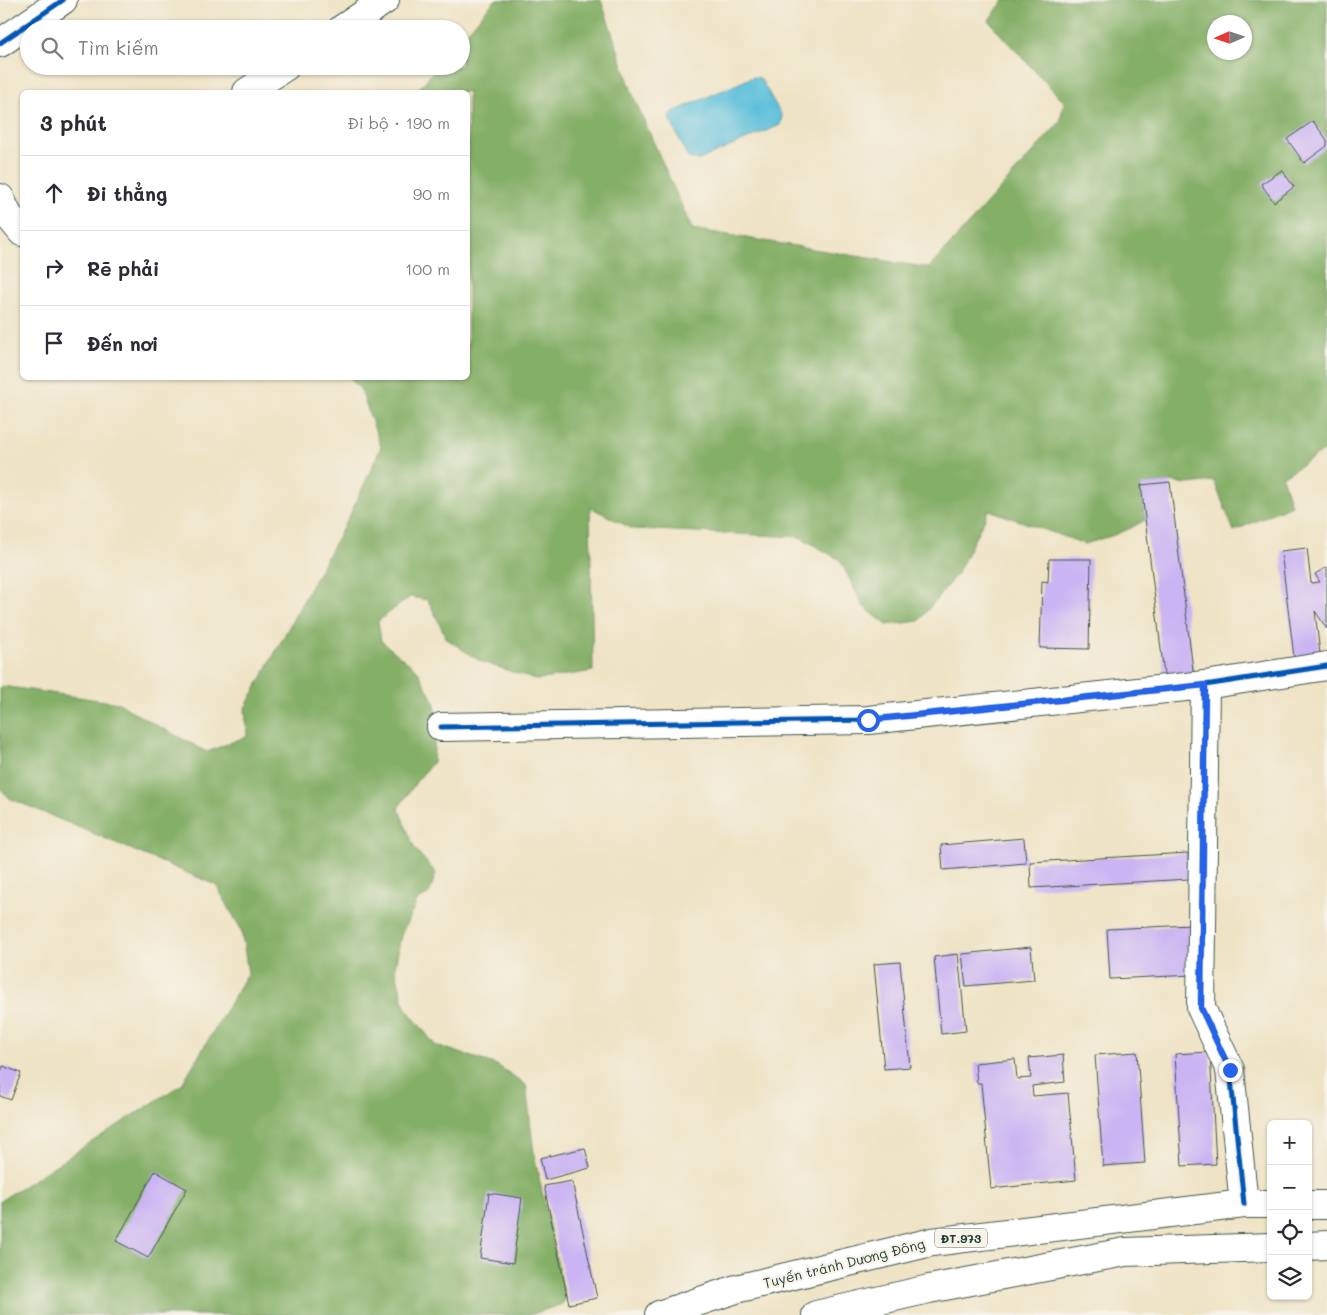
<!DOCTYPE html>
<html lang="vi">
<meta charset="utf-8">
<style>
:root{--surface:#fff;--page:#f2f2f3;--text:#2b2b33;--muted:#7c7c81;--line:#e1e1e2}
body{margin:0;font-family:Mali,sans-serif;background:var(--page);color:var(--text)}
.controls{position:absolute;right:15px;bottom:15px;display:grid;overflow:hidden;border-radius:8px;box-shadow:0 1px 4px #0004}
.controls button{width:45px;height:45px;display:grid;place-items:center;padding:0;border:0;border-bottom:1px solid var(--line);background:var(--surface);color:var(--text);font:25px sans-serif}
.compass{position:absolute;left:1207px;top:15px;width:45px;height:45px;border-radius:50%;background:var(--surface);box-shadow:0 1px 4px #0004;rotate:267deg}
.stop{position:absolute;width:15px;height:15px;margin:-11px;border:4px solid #2563eb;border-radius:50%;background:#fff}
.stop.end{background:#2563eb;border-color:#fff;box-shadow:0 1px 5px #0008}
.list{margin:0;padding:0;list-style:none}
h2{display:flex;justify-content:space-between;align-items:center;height:65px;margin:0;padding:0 20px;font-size:21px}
h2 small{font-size:16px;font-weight:400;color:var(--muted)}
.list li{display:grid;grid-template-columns:32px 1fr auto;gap:15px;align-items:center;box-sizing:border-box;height:75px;padding:0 20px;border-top:1px solid var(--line)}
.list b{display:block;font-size:19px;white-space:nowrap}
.list em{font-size:16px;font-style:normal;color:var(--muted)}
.icon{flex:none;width:28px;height:28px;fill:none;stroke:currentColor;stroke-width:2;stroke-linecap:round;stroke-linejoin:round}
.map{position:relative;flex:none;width:1327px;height:1315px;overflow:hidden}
.search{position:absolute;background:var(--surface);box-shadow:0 1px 4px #0004;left:20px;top:20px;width:450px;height:55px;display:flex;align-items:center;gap:12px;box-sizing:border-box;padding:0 18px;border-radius:28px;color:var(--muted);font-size:19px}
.panel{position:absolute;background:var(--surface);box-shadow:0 1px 4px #0004;left:20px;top:90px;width:450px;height:290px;border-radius:8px}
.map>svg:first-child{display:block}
.forest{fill:#84af66;stroke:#52764d;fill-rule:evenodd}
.water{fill:#5cbfdb;stroke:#3e7e88}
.building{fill:#cab4f3}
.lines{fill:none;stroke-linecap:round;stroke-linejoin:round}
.minor-casing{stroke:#3e564a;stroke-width:30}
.major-casing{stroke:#3e564a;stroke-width:30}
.minor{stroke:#fff;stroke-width:28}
.major{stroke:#fff;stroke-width:28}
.cycleway-casing{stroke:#f7f3e8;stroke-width:8}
.cycleway{stroke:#0057b8;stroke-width:5}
.route{stroke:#2563eb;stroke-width:6}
.labels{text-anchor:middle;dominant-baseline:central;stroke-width:4.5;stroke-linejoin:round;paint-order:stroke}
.shield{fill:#f7f3e8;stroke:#60746a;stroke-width:1}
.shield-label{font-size:12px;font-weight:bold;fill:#1f3d34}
.street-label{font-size:14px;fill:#1f3d34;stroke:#f7f3e8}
</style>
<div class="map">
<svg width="1327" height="1315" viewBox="0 0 1327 1315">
<rect width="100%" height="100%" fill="#f7f3e8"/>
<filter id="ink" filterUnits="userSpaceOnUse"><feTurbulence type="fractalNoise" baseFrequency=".02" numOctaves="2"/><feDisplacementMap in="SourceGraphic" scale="10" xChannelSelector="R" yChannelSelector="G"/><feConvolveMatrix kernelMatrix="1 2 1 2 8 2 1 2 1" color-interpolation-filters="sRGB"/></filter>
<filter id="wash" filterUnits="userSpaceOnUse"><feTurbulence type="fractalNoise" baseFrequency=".0096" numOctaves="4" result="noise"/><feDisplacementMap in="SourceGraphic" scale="20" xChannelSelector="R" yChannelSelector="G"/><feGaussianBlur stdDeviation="1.12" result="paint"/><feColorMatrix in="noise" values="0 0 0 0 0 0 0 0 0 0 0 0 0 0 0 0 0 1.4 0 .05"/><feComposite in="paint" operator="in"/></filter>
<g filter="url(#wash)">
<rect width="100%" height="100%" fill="#efe3c5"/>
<path class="forest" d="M495,0H601L634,98L692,229L929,268L1060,122L1064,102L1000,34L989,20L1004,0H1327V449L1282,477L1291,505L1234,531L1214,481L1188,484L1170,482L1141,485L1145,520L1131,528L1114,535L1085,544L989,510L958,572L919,621L887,625L863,606L840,560L800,537L633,529L590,507L593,671L536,680L480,661L447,639L428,600L410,597L378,621L381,641L417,670L435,704V737L433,762L417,781L398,808L415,849L436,873L429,894L417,901L401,935L395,968L405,1007L435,1045L497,1065L526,1085L534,1154L565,1299L562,1304L530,1315H0V1201L182,1084L248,973L241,929L216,885L9,798L0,788V688L2,686L119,703L136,714L207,752L247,736L245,708L352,511L381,447L361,390L350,378H468V92H416L438,66H461V39ZM1214,22H1244V52H1214Z"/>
<path class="water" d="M753,77L760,78L782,116L780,125L699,160L688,158L669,117L671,113Z"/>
<g id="blocks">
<g class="building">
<path d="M1313,121L1327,140V146L1304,163L1287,139Z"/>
<path d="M1282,170L1294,187L1274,202L1261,184Z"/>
<path d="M1170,482L1194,678L1165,682L1141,485Z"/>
<path d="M1307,548L1311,583L1320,582L1315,574L1327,567V629L1315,611L1320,654L1294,657L1281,551Z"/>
<path d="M1049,559H1091L1089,649L1040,648L1042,581L1048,582Z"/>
<path d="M1024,838L1026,863L943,870L941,845Z"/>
<path d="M1188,853L1189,879L1031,888L1030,862Z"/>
<path d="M1191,925L1193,975L1110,979L1107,929Z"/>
<path d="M1031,947L1034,980L966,986L962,954Z"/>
<path d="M958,954L966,1031L941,1034L934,957Z"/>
<path d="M900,962L910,1067L884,1069L874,964Z"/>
<path d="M1137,1052L1145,1163L1103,1166L1095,1055Z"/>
<path d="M1210,1052L1216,1164L1182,1166L1175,1054Z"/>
<path d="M1063,1055L1065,1082L1032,1086L1033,1096L1068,1093L1076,1180L991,1189L981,1083H977L975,1063L1015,1059L1017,1079L1031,1078L1029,1058Z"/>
<path d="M3,1066L21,1073L11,1100L0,1096V1075Z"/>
<path d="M585,1148L590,1168L545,1180L540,1158Z"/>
<path d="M155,1171L187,1189L148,1258L116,1241Z"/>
<path d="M572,1181L597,1298L569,1304L544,1186Z"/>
<path d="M489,1193L522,1198L513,1263L480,1258Z"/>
</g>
</g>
</g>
<g filter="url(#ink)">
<use href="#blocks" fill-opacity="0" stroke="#3e564a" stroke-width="1"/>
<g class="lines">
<defs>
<g id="minor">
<path d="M342,29L385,0"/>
<path d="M0,43L63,0"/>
<path d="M247,92L286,66"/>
<path d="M0,198L8,215L22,232"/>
<path d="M1205,685L1201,1008L1230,1070L1244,1204"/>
<path d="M441,727L868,720L1205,685L1327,666"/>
</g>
<g id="major">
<path d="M1308,1205H1327"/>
<path d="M1308,1246L1327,1245"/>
<path d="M659,1315L736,1289L932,1242L1244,1204H1271"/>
<path d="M816,1315L929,1289L1125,1252L1271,1247"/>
</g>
</defs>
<use href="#minor" class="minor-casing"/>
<use href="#major" class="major-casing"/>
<use href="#minor" class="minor"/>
<use href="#major" class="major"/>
<defs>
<g id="cycleway">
<path d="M0,43L63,0"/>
<path d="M1205,685L1201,1008L1230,1070L1244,1204"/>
<path d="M441,727L868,720L1205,685L1327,666"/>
</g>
</defs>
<use href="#cycleway" class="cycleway-casing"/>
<use href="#cycleway" class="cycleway"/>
</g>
</g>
<g class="lines" filter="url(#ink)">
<path class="route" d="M868,720L1205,685L1201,1008L1230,1070"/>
</g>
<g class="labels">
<rect class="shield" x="935" y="1228.5" width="52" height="19" rx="4"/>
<g class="shield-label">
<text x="961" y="1238">ĐT.973</text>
</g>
<g class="street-label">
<text transform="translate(844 1263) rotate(-14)">Tuyến tránh Dương Đông</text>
</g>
</g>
</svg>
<div class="controls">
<button>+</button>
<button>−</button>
<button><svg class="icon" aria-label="locate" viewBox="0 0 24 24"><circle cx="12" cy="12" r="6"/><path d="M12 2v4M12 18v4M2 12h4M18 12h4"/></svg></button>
<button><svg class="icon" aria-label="layers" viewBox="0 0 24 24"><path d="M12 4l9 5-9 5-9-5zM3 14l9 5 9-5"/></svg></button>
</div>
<svg class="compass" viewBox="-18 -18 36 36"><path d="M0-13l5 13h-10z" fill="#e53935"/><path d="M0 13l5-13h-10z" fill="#7c7c81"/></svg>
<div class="stop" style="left:868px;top:720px"></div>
<div class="stop end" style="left:1230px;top:1070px"></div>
<div class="search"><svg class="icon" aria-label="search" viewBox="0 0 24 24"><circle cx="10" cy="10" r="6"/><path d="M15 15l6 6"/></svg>Tìm kiếm</div>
<section class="panel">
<h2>3 phút<small>Đi bộ · 190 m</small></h2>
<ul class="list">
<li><svg class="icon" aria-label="ahead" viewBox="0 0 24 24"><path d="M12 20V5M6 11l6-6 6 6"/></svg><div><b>Đi thẳng</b></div><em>90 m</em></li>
<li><svg class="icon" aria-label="right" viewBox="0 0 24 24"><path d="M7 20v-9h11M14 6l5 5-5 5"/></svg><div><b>Rẽ phải</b></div><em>100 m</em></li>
<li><svg class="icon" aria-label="arrive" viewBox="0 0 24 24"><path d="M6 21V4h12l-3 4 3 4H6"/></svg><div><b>Đến nơi</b></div></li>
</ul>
</section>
</div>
